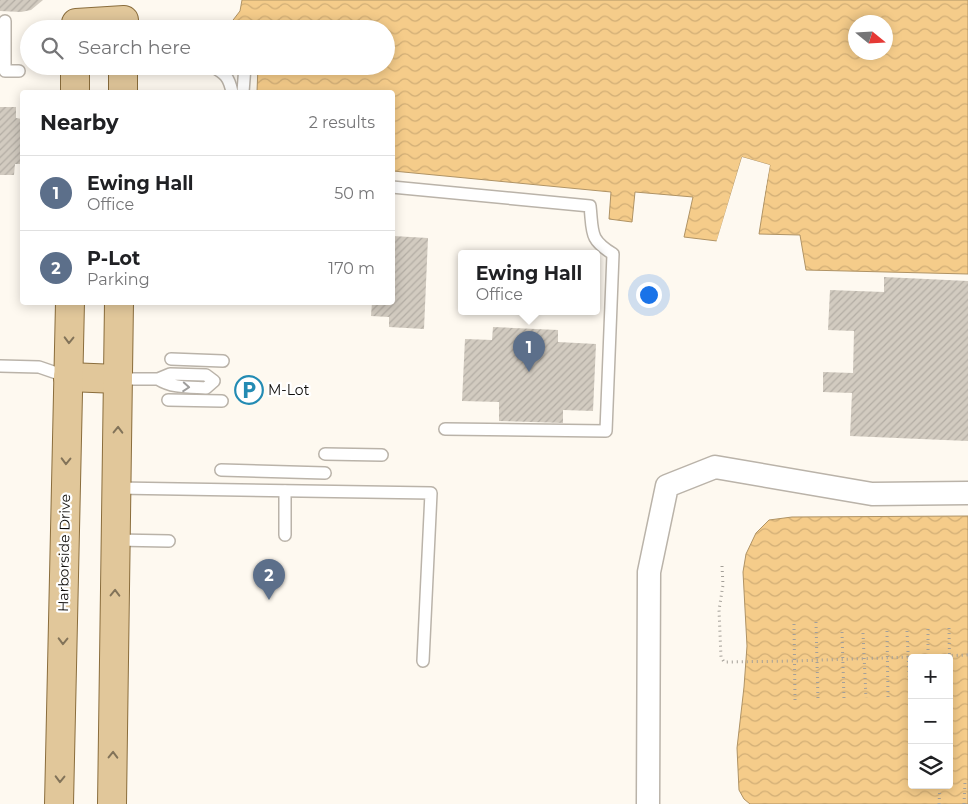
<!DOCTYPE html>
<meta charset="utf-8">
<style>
:root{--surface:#fff;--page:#f6f6f6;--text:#202124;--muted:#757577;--line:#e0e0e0;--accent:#d93025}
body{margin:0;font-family:Montserrat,sans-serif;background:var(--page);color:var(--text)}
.controls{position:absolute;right:15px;bottom:15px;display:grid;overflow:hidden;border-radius:5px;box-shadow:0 2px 12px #0003}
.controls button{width:45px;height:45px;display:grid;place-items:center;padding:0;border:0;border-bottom:1px solid var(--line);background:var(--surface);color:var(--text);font:25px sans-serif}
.compass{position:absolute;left:848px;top:15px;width:45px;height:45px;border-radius:50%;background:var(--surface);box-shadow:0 2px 12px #0003;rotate:108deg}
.you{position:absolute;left:648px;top:294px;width:18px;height:18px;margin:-12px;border:4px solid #fff;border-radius:50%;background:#1a73e8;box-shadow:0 0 0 8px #1a73e833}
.badge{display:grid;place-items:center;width:32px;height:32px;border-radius:50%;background:var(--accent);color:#fff;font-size:16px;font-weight:700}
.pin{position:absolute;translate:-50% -41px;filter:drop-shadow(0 1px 2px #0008)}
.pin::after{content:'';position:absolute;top:26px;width:18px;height:15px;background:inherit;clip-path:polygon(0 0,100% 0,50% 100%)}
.popup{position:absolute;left:458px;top:250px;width:142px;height:65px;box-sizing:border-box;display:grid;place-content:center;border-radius:5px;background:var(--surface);filter:drop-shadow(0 1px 4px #0005);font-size:16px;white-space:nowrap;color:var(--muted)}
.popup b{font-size:19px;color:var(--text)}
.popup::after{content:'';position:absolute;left:50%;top:100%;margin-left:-10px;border:10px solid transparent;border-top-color:var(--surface)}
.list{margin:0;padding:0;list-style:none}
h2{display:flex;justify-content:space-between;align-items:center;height:65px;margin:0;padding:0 20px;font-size:21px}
h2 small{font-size:16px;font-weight:400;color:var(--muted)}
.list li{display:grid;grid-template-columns:32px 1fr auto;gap:15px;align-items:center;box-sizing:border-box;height:75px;padding:0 20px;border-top:1px solid var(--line)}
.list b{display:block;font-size:19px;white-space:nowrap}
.list p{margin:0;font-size:16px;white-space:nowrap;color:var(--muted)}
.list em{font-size:16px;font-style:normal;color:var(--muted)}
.icon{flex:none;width:28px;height:28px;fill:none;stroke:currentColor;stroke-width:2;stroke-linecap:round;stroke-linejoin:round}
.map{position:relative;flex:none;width:968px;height:804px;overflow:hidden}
.search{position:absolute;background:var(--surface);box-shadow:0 2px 12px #0003;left:20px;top:20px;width:375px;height:55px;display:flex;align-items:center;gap:12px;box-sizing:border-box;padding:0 18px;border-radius:28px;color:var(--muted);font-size:19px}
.panel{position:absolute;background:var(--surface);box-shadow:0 2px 12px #0003;left:20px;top:90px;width:375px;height:215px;border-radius:5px}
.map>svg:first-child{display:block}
.water{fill:url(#water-waves);stroke:#b09364;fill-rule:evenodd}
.pier{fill:#fef9f0}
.building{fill:url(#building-hatch)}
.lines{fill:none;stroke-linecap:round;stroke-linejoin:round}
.service-casing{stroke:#bab3a9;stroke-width:14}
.minor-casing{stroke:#bab3a9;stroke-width:25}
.primary-casing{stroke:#8a6d3c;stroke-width:30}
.path{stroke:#a39f98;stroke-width:3;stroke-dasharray:1 4;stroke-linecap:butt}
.service{stroke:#fff;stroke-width:11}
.minor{stroke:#fff;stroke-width:22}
.primary{stroke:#e1c79a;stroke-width:28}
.oneway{stroke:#827359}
.oneway2{stroke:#9f9e9d}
.labels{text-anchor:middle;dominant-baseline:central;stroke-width:4.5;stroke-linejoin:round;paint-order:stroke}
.poi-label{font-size:14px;fill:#0f0d0a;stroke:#fff;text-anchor:start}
.street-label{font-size:14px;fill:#0f0d0a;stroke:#fff}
</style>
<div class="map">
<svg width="968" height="804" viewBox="0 0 968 804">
<defs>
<pattern id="water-waves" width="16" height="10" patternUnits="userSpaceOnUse" patternTransform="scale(1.25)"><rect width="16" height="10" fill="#f5cc8a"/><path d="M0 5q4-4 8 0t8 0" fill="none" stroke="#d1ae76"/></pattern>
<pattern id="building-hatch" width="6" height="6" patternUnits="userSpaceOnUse" patternTransform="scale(1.25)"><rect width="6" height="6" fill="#d2cbc0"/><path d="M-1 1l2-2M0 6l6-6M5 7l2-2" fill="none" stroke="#b3ada4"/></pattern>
</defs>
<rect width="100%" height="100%" fill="#fef9f0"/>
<g class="water">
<path d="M242,0H968V274L806,270L800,235L759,234L770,165L742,157L717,241L684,237L693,197L635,192L632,222L609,219L611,192L393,171L392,92H257L258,66H386V29H231L230,24L240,11ZM856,22H886V52H856Z"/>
<path d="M968,516V804H750L744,799L739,790L737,748L744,687L747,646L743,572L746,554L756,533L769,520L792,517ZM912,658H949V785H912Z"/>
</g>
<path class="pier" d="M742,157L770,165L757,235L767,167L744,160L720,242L716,243Z"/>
<g class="building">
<path d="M0,0H43L31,10L21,12L0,11Z"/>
<path d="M0,107H16V118L22,119V160H21V164H15L14,175H0Z"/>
<path d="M393,236L428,238L424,329L389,327V317L371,316L372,302H392Z"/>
<path d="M884,277L968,281V441L850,436L852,393L823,392V372L853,373L854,331L828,330L830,290L884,292Z"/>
<path d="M493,327L558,330V342L596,344L593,411L563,410V423L499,421V402L462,401L465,339L492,340Z"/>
</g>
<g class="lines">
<defs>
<g id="service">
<path d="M5,21V71H19"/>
<path d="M211,66C225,73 229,77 232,92"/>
<path d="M243,92L245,66"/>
<path d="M392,187L590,206C593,233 589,239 613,254L606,431L445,429"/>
<path d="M171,359L223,361"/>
<path d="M0,366L39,367L68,377"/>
<path d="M118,379H158L170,374L206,375L214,381L206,388C189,387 172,388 158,379"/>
<path d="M168,400L222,401"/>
<path d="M325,454L382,455"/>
<path d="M221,470L325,473"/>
<path d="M117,488L431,493L423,661"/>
<path d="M285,535V491"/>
<path d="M116,540L169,541"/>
</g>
<path id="minor" d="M648,804L649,572L667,486L715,467L872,494L968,493"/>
<g id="primary">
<path d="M76,23L124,20"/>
<path d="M75,92V66"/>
<path d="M123,92V66"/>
<path d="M68,377L118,379"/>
<path d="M59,804L70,302"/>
<path d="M112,804L119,302"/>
</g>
</defs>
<use href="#service" class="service-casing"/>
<use href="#minor" class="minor-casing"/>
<use href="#primary" class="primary-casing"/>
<g class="path">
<path d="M722,566L723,585L719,610L721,657L724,662L795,661L968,655"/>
<path d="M816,622L818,700"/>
<path d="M794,624L795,700"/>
<path d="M949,628L950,693"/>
<path d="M928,629V658"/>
<path d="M887,631L888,697"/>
<path d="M907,631L910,694"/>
<path d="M842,632L844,699"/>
<path d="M863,633L866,698"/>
<path d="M939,804L940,785"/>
<path d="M964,804L965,782"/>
</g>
<use href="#service" class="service"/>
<use href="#minor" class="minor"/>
<use href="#primary" class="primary"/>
</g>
<defs><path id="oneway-chevron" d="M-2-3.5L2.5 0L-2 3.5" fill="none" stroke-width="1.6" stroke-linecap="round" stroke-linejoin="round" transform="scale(1.25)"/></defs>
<g class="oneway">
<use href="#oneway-chevron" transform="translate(69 340) rotate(91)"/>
<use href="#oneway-chevron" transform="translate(118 430) rotate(-89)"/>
<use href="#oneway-chevron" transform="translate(66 461) rotate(91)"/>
<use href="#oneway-chevron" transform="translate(115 593) rotate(-89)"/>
<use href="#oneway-chevron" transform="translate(63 641) rotate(91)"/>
<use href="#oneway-chevron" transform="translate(113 755) rotate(-89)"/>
<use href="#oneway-chevron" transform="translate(60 779) rotate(91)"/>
</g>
<use class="oneway2" href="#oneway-chevron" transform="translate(186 387) rotate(4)"/>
<defs>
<symbol id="parking-ring" viewBox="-11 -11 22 22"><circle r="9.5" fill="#fff" stroke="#238bb3" stroke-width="1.5"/><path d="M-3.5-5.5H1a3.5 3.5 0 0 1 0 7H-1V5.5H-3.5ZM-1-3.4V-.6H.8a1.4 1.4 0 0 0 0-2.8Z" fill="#238bb3"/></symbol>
</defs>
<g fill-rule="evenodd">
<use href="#parking-ring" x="233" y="374" width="32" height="32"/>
</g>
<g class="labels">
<g class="poi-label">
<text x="268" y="390">M-Lot</text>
</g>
<g class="street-label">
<text transform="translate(64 553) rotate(-89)">Harborside Drive</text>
</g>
</g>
</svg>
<div class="controls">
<button>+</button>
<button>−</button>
<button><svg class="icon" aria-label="layers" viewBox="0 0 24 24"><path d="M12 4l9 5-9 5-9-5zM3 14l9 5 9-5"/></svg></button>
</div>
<svg class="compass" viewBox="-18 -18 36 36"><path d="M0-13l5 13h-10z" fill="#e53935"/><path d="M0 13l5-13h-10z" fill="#757577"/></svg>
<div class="you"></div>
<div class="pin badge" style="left:529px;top:372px;background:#5c6f8a">1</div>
<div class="popup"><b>Ewing Hall</b>Office</div>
<div class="pin badge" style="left:269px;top:600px;background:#5c6f8a">2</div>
<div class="search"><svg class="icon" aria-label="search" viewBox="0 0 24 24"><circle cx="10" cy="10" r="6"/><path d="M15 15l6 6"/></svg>Search here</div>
<section class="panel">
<h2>Nearby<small>2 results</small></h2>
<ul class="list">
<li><span class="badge" style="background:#5c6f8a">1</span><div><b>Ewing Hall</b><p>Office</p></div><em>50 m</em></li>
<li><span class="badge" style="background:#5c6f8a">2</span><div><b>P-Lot</b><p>Parking</p></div><em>170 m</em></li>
</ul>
</section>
</div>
